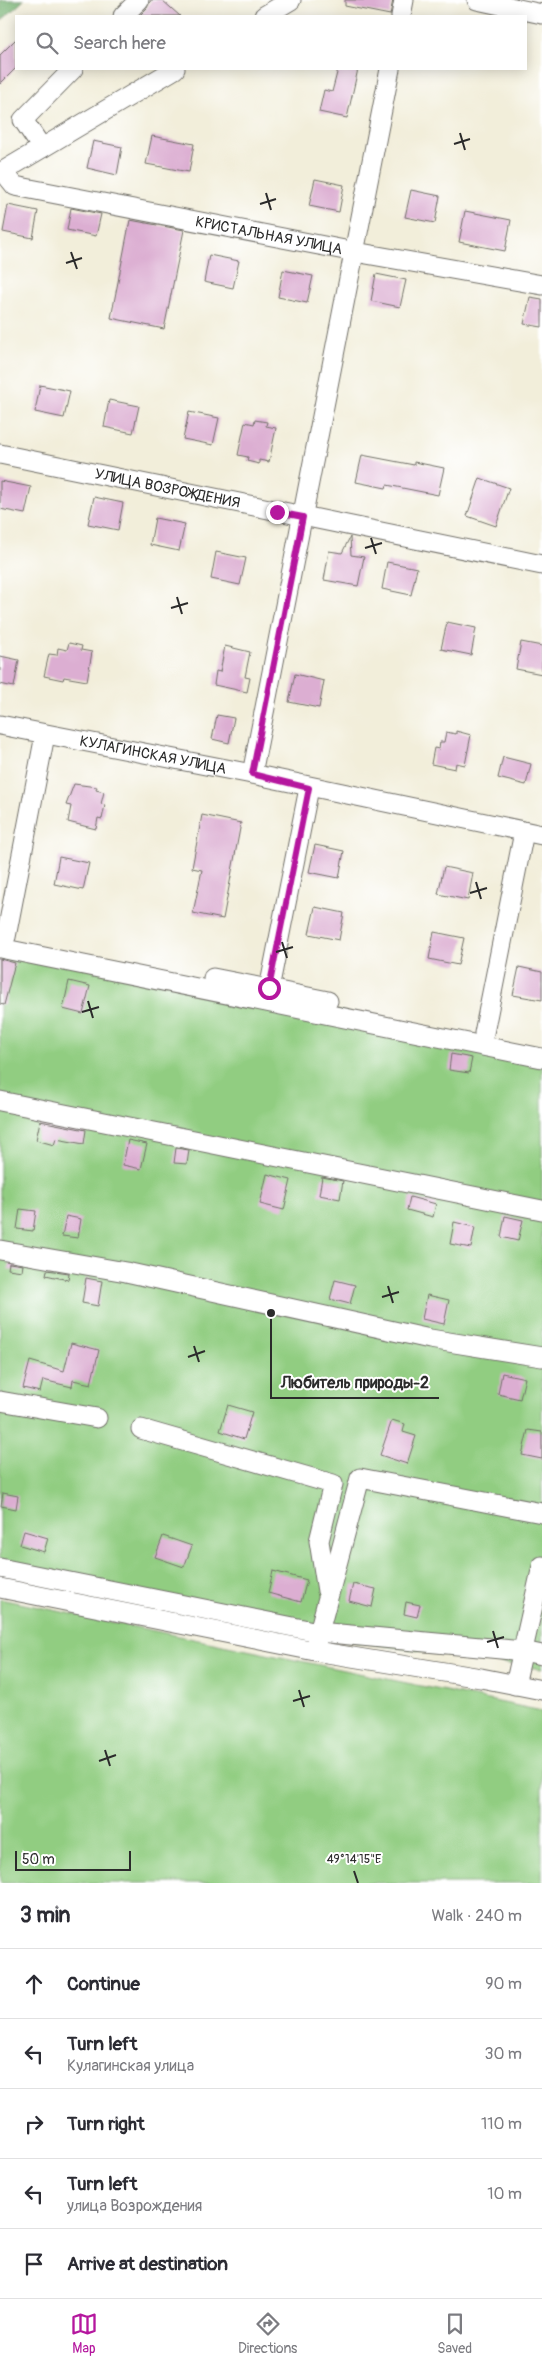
<!DOCTYPE html>
<meta charset="utf-8">
<style>
:root{--surface:#fff;--page:#f7f7f7;--text:#2b2b33;--muted:#7c7c81;--line:#e1e1e2;--accent:#b5179e}
body{margin:0;font-family:Pangolin,sans-serif;background:var(--page);color:var(--text)}
.scale{position:absolute;left:15px;bottom:12px;width:116px;box-sizing:border-box;padding-left:5px;border:2px solid #2b2b2b;border-top:0;font-size:14px;line-height:18px;white-space:nowrap;color:#2b2b2b;-webkit-text-stroke:4px #fff;paint-order:stroke}
.stop{position:absolute;width:15px;height:15px;margin:-11px;border:4px solid #b5179e;border-radius:50%;background:#fff}
.stop.end{background:#b5179e;border-color:#fff;box-shadow:0 1px 5px #0008}
.list{margin:0;padding:0;list-style:none}
h2{display:flex;justify-content:space-between;align-items:center;height:65px;margin:0;padding:0 20px;font-size:21px}
h2 small{font-size:16px;font-weight:400;color:var(--muted)}
.list li{display:grid;grid-template-columns:32px 1fr auto;gap:15px;align-items:center;box-sizing:border-box;height:70px;padding:0 20px;border-top:1px solid var(--line)}
.list b{display:block;font-size:19px;white-space:nowrap}
.list p{margin:0;font-size:16px;white-space:nowrap;color:var(--muted)}
.list em{font-size:16px;font-style:normal;color:var(--muted)}
.icon{flex:none;width:28px;height:28px;fill:none;stroke:currentColor;stroke-width:2;stroke-linecap:round;stroke-linejoin:round}
.map{position:relative;flex:none;width:542px;height:1883px;overflow:hidden}
.search{position:absolute;background:var(--surface);box-shadow:0 2px 12px #0003;left:15px;right:15px;top:15px;height:55px;display:flex;align-items:center;gap:12px;box-sizing:border-box;padding:0 18px;border-radius:0px;color:var(--muted);font-size:19px}
.sheet{height:415px;background:var(--surface)}
nav{display:flex;justify-content:space-around;align-items:center;box-sizing:border-box;height:70px;border-top:1px solid var(--line);background:var(--surface);font-size:14px;color:var(--muted)}
nav a{display:grid;justify-items:center;gap:2px}
nav .on{color:var(--accent)}
.map>svg:first-child{display:block}
.green{fill:#91cd81;stroke:#5e7c56}
.forest{fill:#74b06f;stroke:#506e4d}
.building{fill:#dcaed2}
.lines{fill:none;stroke-linecap:round;stroke-linejoin:round}
.minor-casing{stroke:#716f68;stroke-width:21}
.minor{stroke:#fff;stroke-width:19}
.route{stroke:#b5179e;stroke-width:6}
.ticks{fill:none;stroke:#2b2b2b;stroke-width:2}
.labels{text-anchor:middle;dominant-baseline:central;stroke-width:4;stroke-linejoin:round;paint-order:stroke}
.street-label{font-size:15px;fill:#2b2b2b;stroke:#fff}
.ticks-label{font-size:12px;text-anchor:middle;fill:#2b2b2b;stroke:#fff;stroke-width:4;stroke-linejoin:round;paint-order:stroke}
.leader{fill:none;stroke:#2b2b2b;stroke-width:2}
.callout-dot{fill:#2b2b2b;stroke:#fff;stroke-width:2}
.callout-label{font-size:16px;text-anchor:middle;font-weight:bold;fill:#2b2b2b;stroke:#fff;stroke-width:4;stroke-linejoin:round;paint-order:stroke}
</style>
<div class="map">
<svg width="542" height="1883" viewBox="0 0 542 1883">
<rect width="100%" height="100%" fill="#fff"/>
<filter id="ink" filterUnits="userSpaceOnUse"><feTurbulence type="fractalNoise" baseFrequency=".02" numOctaves="2"/><feDisplacementMap in="SourceGraphic" scale="10" xChannelSelector="R" yChannelSelector="G"/><feConvolveMatrix kernelMatrix="1 2 1 2 8 2 1 2 1" color-interpolation-filters="sRGB"/></filter>
<filter id="wash" filterUnits="userSpaceOnUse"><feTurbulence type="fractalNoise" baseFrequency=".0096" numOctaves="4" result="noise"/><feDisplacementMap in="SourceGraphic" scale="20" xChannelSelector="R" yChannelSelector="G"/><feGaussianBlur stdDeviation="1.12" result="paint"/><feColorMatrix in="noise" values="0 0 0 0 0 0 0 0 0 0 0 0 0 0 0 0 0 1.4 0 .05"/><feComposite in="paint" operator="in"/></filter>
<g filter="url(#wash)">
<rect width="100%" height="100%" fill="#f2eeda"/>
<g class="green">
<path d="M0,941L542,1053V1669L317,1636L0,1573Z"/>
<path d="M0,1599L542,1711V1883H0Z"/>
</g>
<path class="forest" d="M0,0H24L0,22Z"/>
<g id="blocks">
<g class="building">
<path d="M151,0H162L180,16H139L147,8Z"/>
<path d="M345,0H393L390,15L345,6Z"/>
<path d="M16,39V68L0,84V55Z"/>
<path d="M338,69H358L347,118L319,112L324,90L332,92Z"/>
<path d="M152,136L194,144L189,172L146,164Z"/>
<path d="M93,141L122,147L117,175L87,168Z"/>
<path d="M315,179L344,185L339,212L309,206Z"/>
<path d="M411,190L440,196L435,223L405,217Z"/>
<path d="M8,205L38,211L33,238L3,232Z"/>
<path d="M71,208L101,214L96,236L67,230Z"/>
<path d="M465,211L511,220L505,251L459,242Z"/>
<path d="M130,220L184,230L164,329L111,318Z"/>
<path d="M209,255L239,261L233,288L204,282Z"/>
<path d="M283,270L313,276L307,303L278,297Z"/>
<path d="M376,274L406,280L400,307L371,301Z"/>
<path d="M530,297L542,299V327L524,324Z"/>
<path d="M40,385L70,391L64,418L35,412Z"/>
<path d="M109,400L139,406L133,433L104,427Z"/>
<path d="M189,412L219,418L213,445L183,439Z"/>
<path d="M255,420L267,422L266,426L276,428L269,462L259,460V464L247,461L248,457L238,455L245,422L254,424Z"/>
<path d="M362,455L414,465V462L444,468L438,495L387,485L386,488L356,482Z"/>
<path d="M480,478L509,488L496,526L467,516Z"/>
<path d="M0,481L31,487L25,514L0,509Z"/>
<path d="M94,497L123,503L118,530L88,524Z"/>
<path d="M155,518L185,524L179,551L150,545Z"/>
<path d="M350,537L351,555L364,557L358,586L324,580L329,551L342,553Z"/>
<path d="M216,552L246,558L240,585L211,579Z"/>
<path d="M387,562L417,568L411,595L382,589Z"/>
<path d="M447,622L476,628L471,655L441,649Z"/>
<path d="M521,642L542,646V674L516,669Z"/>
<path d="M69,643L82,646L81,650L92,652L87,681L64,677L63,680L44,676L49,654L57,655L58,648L67,650Z"/>
<path d="M225,646L250,652L245,677L250,678L247,692L214,685L216,671L220,672Z"/>
<path d="M0,656L19,660L14,687L0,684Z"/>
<path d="M295,674L324,681L319,708L289,702Z"/>
<path d="M217,715L234,718L229,743L212,739Z"/>
<path d="M456,731L471,735L465,765L456,763L455,769L431,764L434,748L439,749L440,742H444L446,732L456,734Z"/>
<path d="M503,757L531,764L526,785L498,778Z"/>
<path d="M74,784L97,787L96,790L104,792L101,804L105,805L102,819L98,818L96,829L68,822L71,806L66,805Z"/>
<path d="M202,815L241,823L223,919L193,913L202,870L192,868Z"/>
<path d="M315,845L344,851L339,878L309,872Z"/>
<path d="M59,857L89,863L83,890L54,884Z"/>
<path d="M444,867L473,873L468,900L438,894Z"/>
<path d="M315,907L344,913L339,940L309,934Z"/>
<path d="M434,932L464,938L458,965L429,959Z"/>
<path d="M0,959L15,963L4,1005L0,1004Z"/>
<path d="M519,967L542,972V1000L513,995Z"/>
<path d="M69,981L90,986L83,1014L63,1009Z"/>
<path d="M451,1054L472,1058L469,1073L449,1070Z"/>
<path d="M40,1121L86,1130L84,1144L56,1139L54,1145L36,1140Z"/>
<path d="M128,1140L147,1144L141,1169L123,1165Z"/>
<path d="M176,1148L189,1150L187,1164L174,1163Z"/>
<path d="M267,1174L291,1180L284,1210L260,1204Z"/>
<path d="M322,1177L343,1181L340,1199L319,1195Z"/>
<path d="M410,1197L436,1204L433,1217L407,1210Z"/>
<path d="M20,1209L36,1211L33,1231L17,1229Z"/>
<path d="M66,1216L81,1219L78,1238L62,1236Z"/>
<path d="M505,1216L523,1220L518,1241L501,1237Z"/>
<path d="M454,1222L475,1227L471,1248L450,1244Z"/>
<path d="M9,1263L23,1265L22,1271L8,1269Z"/>
<path d="M47,1270L69,1273L68,1280L46,1275Z"/>
<path d="M86,1278L102,1281L98,1306L82,1303Z"/>
<path d="M335,1280L355,1285L350,1304L330,1299Z"/>
<path d="M427,1295L449,1300L444,1324L422,1319Z"/>
<path d="M71,1343L99,1350L91,1384L73,1380L72,1387L43,1380L40,1392L23,1388L30,1361L64,1371Z"/>
<path d="M502,1373L525,1378L520,1399L498,1394Z"/>
<path d="M228,1405L252,1412L244,1439L220,1431Z"/>
<path d="M392,1420L405,1424L403,1432L416,1436L407,1464L380,1455Z"/>
<path d="M528,1430L542,1432V1459L522,1455Z"/>
<path d="M3,1493L18,1496L16,1509L1,1506Z"/>
<path d="M24,1531L48,1538L44,1552L20,1545Z"/>
<path d="M163,1536L192,1546L184,1567L155,1557Z"/>
<path d="M273,1571L307,1580L301,1602L268,1593Z"/>
<path d="M353,1584L376,1589L372,1607L349,1601Z"/>
<path d="M406,1602L420,1605L417,1617L404,1614Z"/>
</g>
</g>
</g>
<g filter="url(#ink)">
<use href="#blocks" fill-opacity="0" stroke="#716f68" stroke-width="1"/>
<g class="lines">
<defs>
<g id="minor">
<path d="M477,0L542,14"/>
<path d="M123,16L139,0"/>
<path d="M264,16L291,0"/>
<path d="M401,16L404,0"/>
<path d="M42,148L23,120L73,69"/>
<path id="s1" d="M3,171L15,186L355,252L542,285"/>
<path d="M0,173L175,69"/>
<path id="s2" d="M0,454L542,565"/>
<path id="s3" d="M0,725L252,774L542,835"/>
<path d="M252,774L390,69"/>
<path d="M6,937L45,735"/>
<path d="M0,948L542,1058"/>
<path d="M213,978L328,1001"/>
<path d="M269,989L309,788"/>
<path d="M484,1033L524,832"/>
<path d="M0,1101L542,1210"/>
<path d="M0,1250L126,1272L430,1339L542,1357"/>
<path d="M0,1401L97,1418"/>
<path d="M141,1429L333,1484L319,1541L327,1591"/>
<path d="M0,1568L318,1632L523,1651L542,1655"/>
<path d="M0,1588L315,1651L481,1678L542,1690"/>
<path d="M316,1643L360,1478L542,1513"/>
<path d="M515,1685L542,1566"/>
</g>
</defs>
<use href="#minor" class="minor-casing"/>
<use href="#minor" class="minor"/>
</g>
</g>
<g class="lines" filter="url(#ink)">
<path class="route" d="M269,988L309,788L252,774L303,517L277,512"/>
</g>
<path class="ticks" d="M460,133L465,150M454,144L470,139M266,193L271,210M260,204L276,199M71,252L77,269M66,263L82,258M371,538L376,554M365,548L382,543M177,597L182,614M171,608L188,603M476,882L481,899M470,893L487,888M282,942L287,958M276,952L293,947M88,1001L93,1018M82,1012L99,1007M388,1286L393,1303M382,1297L399,1292M194,1346L199,1362M188,1357L205,1351M493,1631L498,1648M487,1642L504,1637M299,1690L304,1707M293,1701L310,1696M105,1750L110,1766M99,1761L116,1755M354,1871L358,1883"/>
<g class="labels">
<g class="street-label">
<text stroke="none"><textPath href="#s1" startOffset="278">КРИСТАЛЬНАЯ УЛИЦА</textPath></text>
<text stroke="none"><textPath href="#s2" startOffset="171">УЛИЦА ВОЗРОЖДЕНИЯ</textPath></text>
<text stroke="none"><textPath href="#s3" startOffset="156">КУЛАГИНСКАЯ УЛИЦА</textPath></text>
</g>
</g>
<g class="ticks-label">
<text x="354" y="1863">49°14'15"E</text>
</g>
<path class="leader" d="M271 1313L271 1398H439"/>
<circle class="callout-dot" cx="271" cy="1313" r="5"/>
<g class="callout-label">
<text x="355" y="1388">Любитель природы-2</text>
</g>
</svg>
<div class="scale">50 m</div>
<div class="stop" style="left:269px;top:988px"></div>
<div class="stop end" style="left:277px;top:512px"></div>
<div class="search"><svg class="icon" aria-label="search" viewBox="0 0 24 24"><circle cx="10" cy="10" r="6"/><path d="M15 15l6 6"/></svg>Search here</div>
</div>
<section class="sheet">
<h2>3 min<small>Walk · 240 m</small></h2>
<ul class="list">
<li><svg class="icon" aria-label="ahead" viewBox="0 0 24 24"><path d="M12 20V5M6 11l6-6 6 6"/></svg><div><b>Continue</b></div><em>90 m</em></li>
<li><svg class="icon" aria-label="left" viewBox="0 0 24 24"><path d="M17 20v-9H6M10 6l-5 5 5 5"/></svg><div><b>Turn left</b><p>Кулагинская улица</p></div><em>30 m</em></li>
<li><svg class="icon" aria-label="right" viewBox="0 0 24 24"><path d="M7 20v-9h11M14 6l5 5-5 5"/></svg><div><b>Turn right</b></div><em>110 m</em></li>
<li><svg class="icon" aria-label="left" viewBox="0 0 24 24"><path d="M17 20v-9H6M10 6l-5 5 5 5"/></svg><div><b>Turn left</b><p>улица Возрождения</p></div><em>10 m</em></li>
<li><svg class="icon" aria-label="arrive" viewBox="0 0 24 24"><path d="M6 21V4h12l-3 4 3 4H6"/></svg><div><b>Arrive at destination</b></div></li>
</ul>
</section>
<nav>
<a class="on"><svg class="icon" aria-label="map" viewBox="0 0 24 24"><path d="M3 6l6-2 6 2 6-2v14l-6 2-6-2-6 2zM9 4v14M15 6v14"/></svg>Map</a>
<a><svg class="icon" aria-label="directions" viewBox="0 0 24 24"><path d="M12 3l9 9-9 9-9-9zM9 14v-3h6M13 9l2 2-2 2"/></svg>Directions</a>
<a><svg class="icon" aria-label="saved" viewBox="0 0 24 24"><path d="M7 4h10v16l-5-4-5 4z"/></svg>Saved</a>
</nav>
